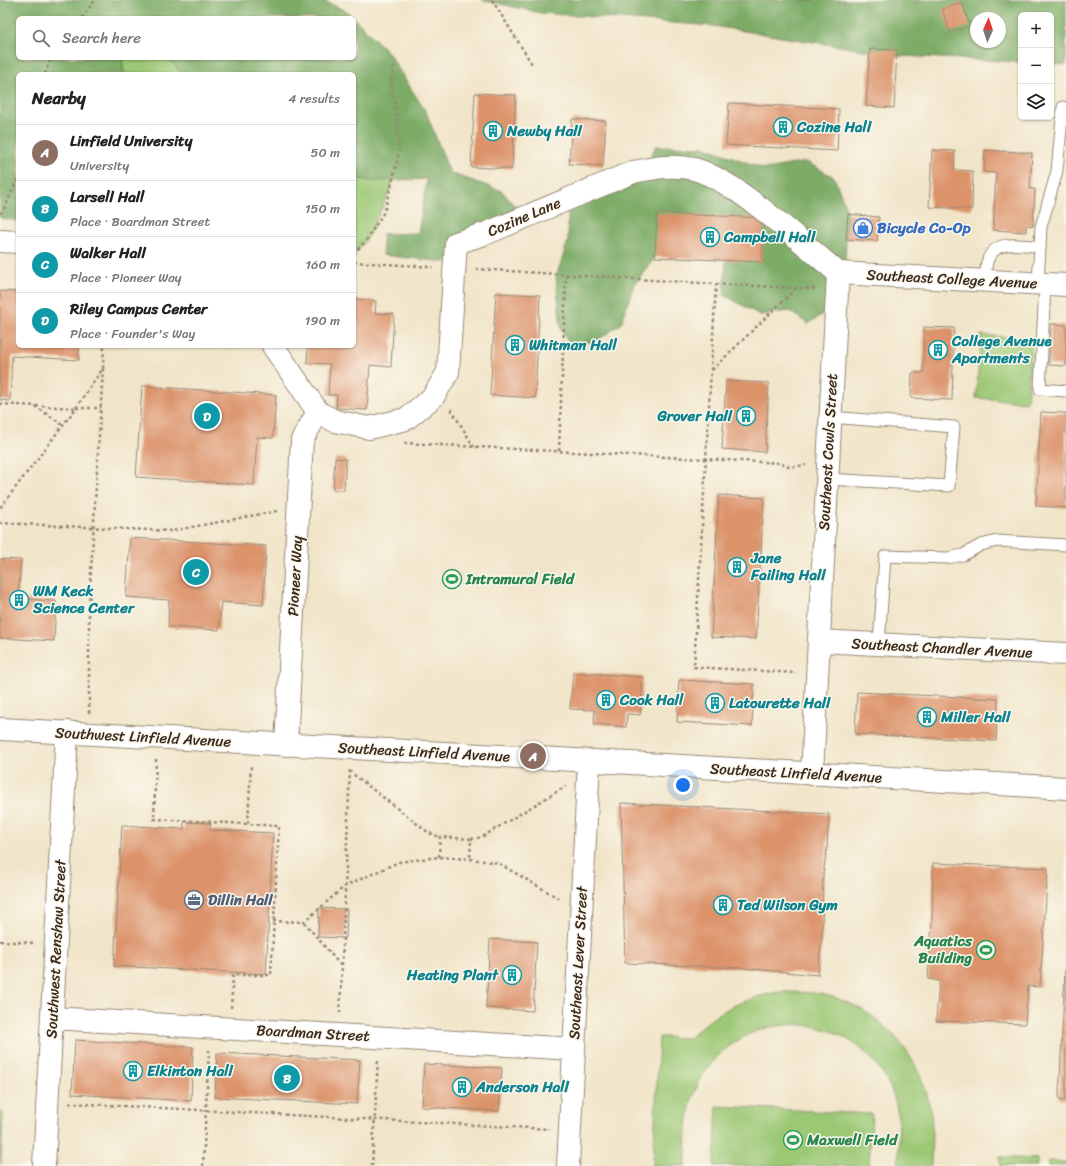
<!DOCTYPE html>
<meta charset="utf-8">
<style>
:root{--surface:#fff;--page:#f2f2f2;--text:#222;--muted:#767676;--line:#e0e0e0;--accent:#1f6fb2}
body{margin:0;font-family:Sriracha,sans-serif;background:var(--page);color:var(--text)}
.controls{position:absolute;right:12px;top:12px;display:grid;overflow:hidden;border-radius:6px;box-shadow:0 1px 3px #0004}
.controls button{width:36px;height:36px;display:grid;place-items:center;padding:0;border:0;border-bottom:1px solid var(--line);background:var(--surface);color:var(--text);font:20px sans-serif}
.compass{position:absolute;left:970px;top:12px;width:36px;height:36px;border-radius:50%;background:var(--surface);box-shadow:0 1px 3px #0004;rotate:3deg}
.you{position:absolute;left:683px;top:785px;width:14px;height:14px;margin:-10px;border:3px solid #fff;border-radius:50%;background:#1a73e8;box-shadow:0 0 0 6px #1a73e833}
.badge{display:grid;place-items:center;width:26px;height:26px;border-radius:50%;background:var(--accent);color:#fff;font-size:13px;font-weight:700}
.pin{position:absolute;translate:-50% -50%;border:2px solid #fff;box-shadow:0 1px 4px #0006}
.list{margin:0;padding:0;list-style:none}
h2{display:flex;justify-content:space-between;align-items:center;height:52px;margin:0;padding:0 16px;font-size:17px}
h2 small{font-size:13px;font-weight:400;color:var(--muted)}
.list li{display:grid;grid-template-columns:26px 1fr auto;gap:12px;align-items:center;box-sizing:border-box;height:56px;padding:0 16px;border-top:1px solid var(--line)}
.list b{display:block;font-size:15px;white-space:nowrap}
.list p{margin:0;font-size:13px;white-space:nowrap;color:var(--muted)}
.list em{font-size:13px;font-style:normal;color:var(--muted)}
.icon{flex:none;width:22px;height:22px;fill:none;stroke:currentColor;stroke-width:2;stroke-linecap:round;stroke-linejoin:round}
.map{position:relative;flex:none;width:1066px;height:1166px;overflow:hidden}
.search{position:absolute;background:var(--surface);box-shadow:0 1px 3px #0004;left:16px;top:16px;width:340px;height:44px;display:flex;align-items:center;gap:10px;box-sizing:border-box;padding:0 14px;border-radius:6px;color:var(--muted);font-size:15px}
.panel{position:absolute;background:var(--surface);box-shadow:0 1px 3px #0004;left:16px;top:72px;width:340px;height:276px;border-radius:6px}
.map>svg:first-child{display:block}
.green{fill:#9cc875;stroke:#6c794a}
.forest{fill:#7dac66;stroke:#5c6b42;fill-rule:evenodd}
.building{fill:#dc936a}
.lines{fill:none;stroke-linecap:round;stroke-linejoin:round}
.service-casing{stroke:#968874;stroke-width:13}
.minor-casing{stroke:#968874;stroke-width:24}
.tertiary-casing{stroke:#968874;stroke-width:24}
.path{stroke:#968874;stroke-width:2.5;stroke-dasharray:3 3;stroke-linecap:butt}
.service{stroke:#fff;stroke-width:11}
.minor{stroke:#fff;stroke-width:22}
.tertiary{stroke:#fff;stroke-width:22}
.labels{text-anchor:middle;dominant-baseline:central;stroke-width:3;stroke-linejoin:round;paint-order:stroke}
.culture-label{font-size:15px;font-weight:bold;fill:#0d838f;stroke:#fbf7ec;text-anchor:start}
.street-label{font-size:15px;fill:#3b2a1e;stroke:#fbf7ec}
.shop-label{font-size:15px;font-weight:bold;fill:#366cbe;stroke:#fbf7ec;text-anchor:start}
.leisure-label{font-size:15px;font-weight:bold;fill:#27864d;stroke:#fbf7ec;text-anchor:start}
.service-label{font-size:15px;font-weight:bold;fill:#4e5e75;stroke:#fbf7ec;text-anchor:start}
</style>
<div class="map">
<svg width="1066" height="1166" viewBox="0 0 1066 1166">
<rect width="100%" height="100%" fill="#fbf7ec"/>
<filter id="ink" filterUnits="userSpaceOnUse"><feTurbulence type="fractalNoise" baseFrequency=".025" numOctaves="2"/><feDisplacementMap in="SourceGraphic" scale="8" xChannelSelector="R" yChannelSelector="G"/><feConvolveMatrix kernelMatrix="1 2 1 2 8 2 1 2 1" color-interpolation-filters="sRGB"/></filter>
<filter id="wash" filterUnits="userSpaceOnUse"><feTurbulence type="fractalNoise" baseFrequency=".012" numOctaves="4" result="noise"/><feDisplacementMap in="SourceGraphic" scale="16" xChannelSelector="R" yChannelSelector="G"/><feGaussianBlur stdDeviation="0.9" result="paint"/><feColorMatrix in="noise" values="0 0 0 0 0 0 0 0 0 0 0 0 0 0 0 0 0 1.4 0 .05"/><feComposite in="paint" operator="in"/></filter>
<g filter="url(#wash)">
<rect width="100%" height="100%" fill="#f1e5c9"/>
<g class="green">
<path d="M122,58H168L182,74H124Z"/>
<path d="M354,178L372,181L393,179L391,188L367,239L354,254Z"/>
<path d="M981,335L1032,339L1027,402L976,398Z"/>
<path d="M779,992C793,992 807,992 821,994C880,1006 923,1056 931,1114C933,1131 931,1149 931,1166H898C899,1139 902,1111 889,1085C849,1002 731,1005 695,1091C685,1114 687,1141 686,1166H653L659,1037L689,1038C718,1011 740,999 779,992Z"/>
<path d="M717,1106L872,1114L869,1166H714Z"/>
<path d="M0,1110L3,1114L1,1164H0Z"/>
<path d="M1000,1157L1037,1159V1166H1000Z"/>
<path d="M1048,1161L1066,1162V1166H1048Z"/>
</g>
<g class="forest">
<path d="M0,0H322L348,12L354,18H18V58H122L124,74H18V221L0,218Z"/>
<path d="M482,0H1066V65L1051,64V15H1021V62L901,56L713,26L541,13ZM976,18H1000V42H976Z"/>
<path d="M354,18L387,51L426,112L450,173L502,191L524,217L445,262L383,255L382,234L418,233L427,179L372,181L354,178V74H182L168,58H354Z"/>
<path d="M656,146L705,147L765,169L806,162L834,177L847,211L845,269L826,312L808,324L790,311L760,315L724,295L726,260L762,261L764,219L655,257L633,287L621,324L595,342L569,343L561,330L556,277L568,241V211L600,192L635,184Z"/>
</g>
<g id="blocks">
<g class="building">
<path d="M962,2L970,26L950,32L942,9Z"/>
<path d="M870,49L897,50L894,108L866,106Z"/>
<path d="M475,93L516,95L512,169L471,167Z"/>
<path d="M729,103L839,109L837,151L726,145Z"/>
<path d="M572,119L606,121L603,166L569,164Z"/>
<path d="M932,150L955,151L954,170L973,171L972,209L929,207Z"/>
<path d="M985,150L1032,153L1030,189H1035L1033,226L1026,225V232L993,230L996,173L984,172Z"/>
<path d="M657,213L764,218L762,262L655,257Z"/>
<path d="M848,214L879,217L877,241L846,239Z"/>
<path d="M0,291L18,292V346H79V360L12,356L10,401L0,400Z"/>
<path d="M496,293L540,295L535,398L490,395Z"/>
<path d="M354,299L376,301L375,313L394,314L391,367L370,365L367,410L336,408L337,395H328L330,364L307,363L308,346H354Z"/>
<path d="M1051,324L1066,325V366L1049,365Z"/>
<path d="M924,327L954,328L952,400L911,398L912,373H923Z"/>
<path d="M726,381L769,383L765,452L722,449Z"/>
<path d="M142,386L276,395L273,438L257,437L254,485L136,477Z"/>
<path d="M1041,412L1066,413V508L1036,506Z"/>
<path d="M335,458L346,459L344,490H333Z"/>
<path d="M719,495L764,498L756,639L711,637Z"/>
<path d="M130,538L266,546L263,605L221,602L219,630L168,627L169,600L126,597Z"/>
<path d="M0,559L21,560L18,599L56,601L54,641L0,638Z"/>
<path d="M573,672L643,677L640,715L627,714L626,727L594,724L595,710L570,709Z"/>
<path d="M679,680L754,684L752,726L677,722Z"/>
<path d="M857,692L998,699L996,741L855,734Z"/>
<path d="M621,803L829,814L827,848L823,875L822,936L818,975L742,968L625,963Z"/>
<path d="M184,822L211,823L210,830L273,833L266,974L114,966L122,825L184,829Z"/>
<path d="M933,863L1048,868L1040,987L1028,986L1025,1024L936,1021L939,981L928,979L932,922Z"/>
<path d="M319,908L347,909L346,938L318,937Z"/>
<path d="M490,939L537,942L533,1011L486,1008Z"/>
<path d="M1065,970H1066V1100L1059,1099Z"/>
<path d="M75,1040L193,1047L191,1101L72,1094Z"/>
<path d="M217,1053L360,1060L357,1104L215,1097Z"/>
<path d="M424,1064L502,1068L499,1111L422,1107Z"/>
</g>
</g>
</g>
<g filter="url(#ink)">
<use href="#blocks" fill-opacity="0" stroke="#968874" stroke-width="1"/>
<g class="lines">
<defs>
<g id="service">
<path d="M985,281C986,275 986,267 987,262C994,238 1021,245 1040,247"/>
<path d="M1038,284L1041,227L1057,171L1063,107"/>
<path d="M1045,284L1040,389L1066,391"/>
<path d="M827,479L949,486L954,427L830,417"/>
<path d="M879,644L885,556L948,558L963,555L981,545L997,541L1066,545"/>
</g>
<g id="minor">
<path d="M0,241L18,242"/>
<path d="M838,273L1066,285"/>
<path d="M273,346L318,412L335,421L369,428L406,419L433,397L448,372L456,243L487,233L633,172C654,168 673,164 694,169C707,172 721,181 733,188C770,213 804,244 838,273"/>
<path d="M819,641L1066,654"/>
<path d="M286,745L302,440L318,412"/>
<path d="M812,774L838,273"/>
<path d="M52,1018L574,1049"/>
<path d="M44,1166L67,732"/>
<path d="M568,1166L589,761"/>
</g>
<path id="tertiary" d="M0,729L612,762L1066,788"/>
</defs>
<use href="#service" class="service-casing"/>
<use href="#minor" class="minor-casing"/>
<use href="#tertiary" class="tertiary-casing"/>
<g class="path">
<path d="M492,0L532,64"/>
<path d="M82,18L95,0"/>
<path d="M45,74L51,58"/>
<path d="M0,214L4,209L18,178"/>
<path d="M354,254L367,239L384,212L393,179L399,152L397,115L391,82L395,63"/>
<path d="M354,262L433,267"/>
<path d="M476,269L716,284L694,667L796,673"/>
<path d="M716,284L816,289"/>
<path d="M712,370L796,288"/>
<path d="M0,404L76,408L0,508"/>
<path d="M35,406L63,425"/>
<path d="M76,408L103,368L104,346"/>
<path d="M76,408H101"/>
<path d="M451,409L474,447"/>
<path d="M404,443L780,463L789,467L806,465"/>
<path d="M559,451L566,275"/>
<path d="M0,523L171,531L277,511"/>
<path d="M89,713V605L103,368"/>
<path d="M156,759L154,819L248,824"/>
<path d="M349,771L429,833L440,837"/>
<path d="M471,839L482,837L566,786"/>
<path d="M439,857L440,837L471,839L470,859"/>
<path d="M273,921L304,922L345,886L399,862L439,857L470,859L498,863L560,899"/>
<path d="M304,922L341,966"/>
<path d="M0,941L34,943"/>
<path d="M231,1008L233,975H271L279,826L248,824L251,764"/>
<path d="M340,1013L350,769"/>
<path d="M69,1103L549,1129"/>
<path d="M203,1166L209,1050"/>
<path d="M372,1166L378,1059"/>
</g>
<use href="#service" class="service"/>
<use href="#minor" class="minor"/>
<use href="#tertiary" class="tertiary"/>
</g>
</g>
<defs>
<symbol id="building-ring" viewBox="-11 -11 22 22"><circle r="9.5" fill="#fbf7ec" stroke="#0f9aa8" stroke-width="1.5"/><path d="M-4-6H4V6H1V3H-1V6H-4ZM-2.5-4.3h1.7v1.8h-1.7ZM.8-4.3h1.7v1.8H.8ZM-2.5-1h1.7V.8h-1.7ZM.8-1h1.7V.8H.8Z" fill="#0f9aa8"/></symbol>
<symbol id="shop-ring" viewBox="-11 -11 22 22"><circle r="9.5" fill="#fbf7ec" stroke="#3f7fe0" stroke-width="1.5"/><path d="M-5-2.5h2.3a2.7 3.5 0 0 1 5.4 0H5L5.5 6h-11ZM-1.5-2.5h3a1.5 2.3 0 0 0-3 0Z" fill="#3f7fe0"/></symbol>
<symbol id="stadium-ring" viewBox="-11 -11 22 22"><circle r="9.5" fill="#fbf7ec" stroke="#2e9e5b" stroke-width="1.5"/><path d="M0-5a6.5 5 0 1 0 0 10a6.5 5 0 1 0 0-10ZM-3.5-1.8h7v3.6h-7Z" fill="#2e9e5b"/></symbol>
<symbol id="office-ring" viewBox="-11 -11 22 22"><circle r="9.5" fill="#fbf7ec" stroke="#5c6f8a" stroke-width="1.5"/><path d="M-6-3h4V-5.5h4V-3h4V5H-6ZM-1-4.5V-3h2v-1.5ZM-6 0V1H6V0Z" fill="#5c6f8a"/></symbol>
</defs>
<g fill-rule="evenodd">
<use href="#building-ring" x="772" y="116" width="22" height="22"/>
<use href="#building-ring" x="482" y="120" width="22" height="22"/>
<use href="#shop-ring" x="852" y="217" width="22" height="22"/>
<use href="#building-ring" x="699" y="226" width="22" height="22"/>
<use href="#building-ring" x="504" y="334" width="22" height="22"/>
<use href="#building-ring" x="927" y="339" width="22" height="22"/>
<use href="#building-ring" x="735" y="405" width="22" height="22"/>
<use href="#building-ring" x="726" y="556" width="22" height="22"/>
<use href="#stadium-ring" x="441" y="568" width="22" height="22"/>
<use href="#building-ring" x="8" y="589" width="22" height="22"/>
<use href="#building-ring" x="595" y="689" width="22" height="22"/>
<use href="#building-ring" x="704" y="692" width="22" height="22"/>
<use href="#building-ring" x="916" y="706" width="22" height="22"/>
<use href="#office-ring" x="183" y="889" width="22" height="22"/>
<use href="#building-ring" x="712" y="894" width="22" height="22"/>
<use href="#stadium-ring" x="975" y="939" width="22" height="22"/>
<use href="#building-ring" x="501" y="964" width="22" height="22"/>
<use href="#building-ring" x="122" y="1060" width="22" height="22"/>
<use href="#building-ring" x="451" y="1076" width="22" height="22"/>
<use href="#stadium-ring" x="782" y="1129" width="22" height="22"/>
</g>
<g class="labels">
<g class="culture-label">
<text x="797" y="127">Cozine Hall</text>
<text x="507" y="131">Newby Hall</text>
<text x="724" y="237">Campbell Hall</text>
<text x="952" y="341">College Avenue<tspan x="952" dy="17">Apartments</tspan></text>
<text x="529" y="345">Whitman Hall</text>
<text x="732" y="416" text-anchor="end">Grover Hall</text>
<text x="751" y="558">Jane<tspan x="751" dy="17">Failing Hall</tspan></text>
<text x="33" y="591">WM Keck<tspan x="33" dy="17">Science Center</tspan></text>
<text x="620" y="700">Cook Hall</text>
<text x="729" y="703">Latourette Hall</text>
<text x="941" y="717">Miller Hall</text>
<text x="737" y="905">Ted Wilson Gym</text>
<text x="498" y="975" text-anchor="end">Heating Plant</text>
<text x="147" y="1071">Elkinton Hall</text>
<text x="476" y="1087">Anderson Hall</text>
</g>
<g class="street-label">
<text transform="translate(524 217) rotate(-23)">Cozine Lane</text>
<text transform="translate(952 279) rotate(3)">Southeast College Avenue</text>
<text transform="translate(828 452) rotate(-87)">Southeast Cowls Street</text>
<text transform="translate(295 576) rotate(-87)">Pioneer Way</text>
<text transform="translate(942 648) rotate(3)">Southeast Chandler Avenue</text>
<text transform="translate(143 737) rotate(3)">Southwest Linfield Avenue</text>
<text transform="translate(424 752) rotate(3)">Southeast Linfield Avenue</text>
<text transform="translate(796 773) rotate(3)">Southeast Linfield Avenue</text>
<text transform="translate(56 949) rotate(-87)">Southwest Renshaw Street</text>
<text transform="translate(578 963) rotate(-87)">Southeast Lever Street</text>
<text transform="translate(313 1033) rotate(3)">Boardman Street</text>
</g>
<g class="shop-label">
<text x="877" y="228">Bicycle Co-Op</text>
</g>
<g class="leisure-label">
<text x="466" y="579">Intramural Field</text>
<text x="972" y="941" text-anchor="end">Aquatics<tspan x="972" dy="17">Building</tspan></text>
<text x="807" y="1140">Maxwell Field</text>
</g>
<g class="service-label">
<text x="208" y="900">Dillin Hall</text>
</g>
</g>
</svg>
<div class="controls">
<button>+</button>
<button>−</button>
<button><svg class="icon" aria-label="layers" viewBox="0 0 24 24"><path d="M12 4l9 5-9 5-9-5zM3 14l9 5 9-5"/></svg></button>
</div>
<svg class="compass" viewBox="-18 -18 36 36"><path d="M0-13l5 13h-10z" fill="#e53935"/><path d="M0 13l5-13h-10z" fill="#767676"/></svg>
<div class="you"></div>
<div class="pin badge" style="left:533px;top:756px;background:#8d6e63">A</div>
<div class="pin badge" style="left:287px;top:1078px;background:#0f9aa8">B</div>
<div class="pin badge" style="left:196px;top:572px;background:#0f9aa8">C</div>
<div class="pin badge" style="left:207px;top:416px;background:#0f9aa8">D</div>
<div class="search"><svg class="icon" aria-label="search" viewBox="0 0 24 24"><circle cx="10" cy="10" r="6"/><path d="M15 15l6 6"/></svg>Search here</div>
<section class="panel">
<h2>Nearby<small>4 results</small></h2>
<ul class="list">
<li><span class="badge" style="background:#8d6e63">A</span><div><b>Linfield University</b><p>University</p></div><em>50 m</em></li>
<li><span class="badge" style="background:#0f9aa8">B</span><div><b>Larsell Hall</b><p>Place · Boardman Street</p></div><em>150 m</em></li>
<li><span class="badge" style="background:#0f9aa8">C</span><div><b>Walker Hall</b><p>Place · Pioneer Way</p></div><em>160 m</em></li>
<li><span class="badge" style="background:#0f9aa8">D</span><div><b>Riley Campus Center</b><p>Place · Founder's Way</p></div><em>190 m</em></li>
</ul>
</section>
</div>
